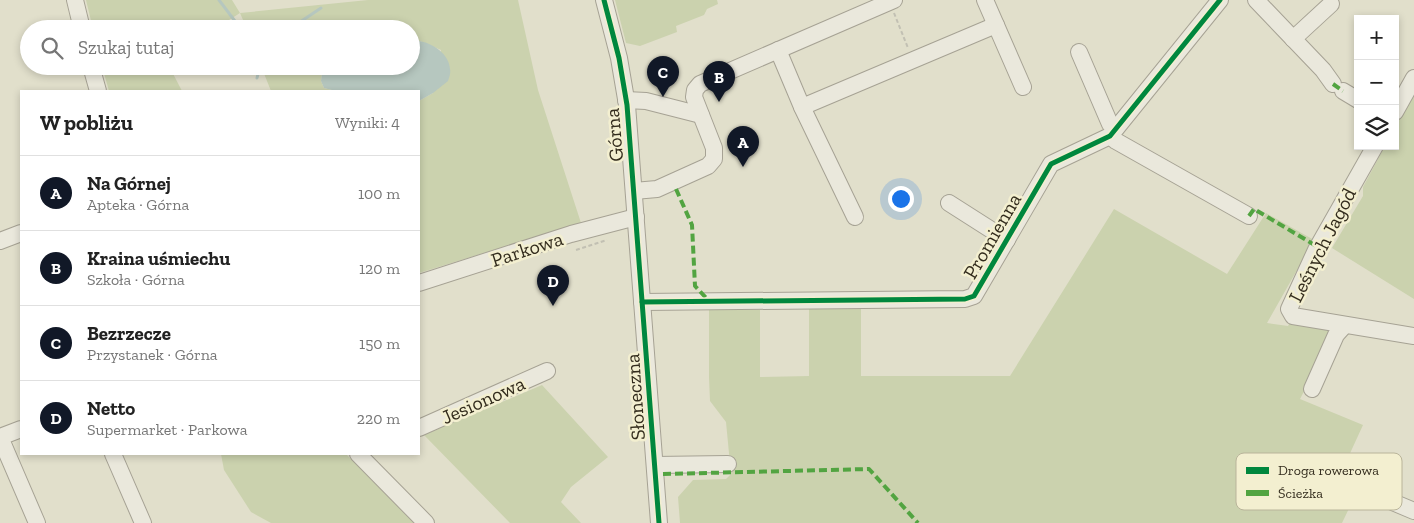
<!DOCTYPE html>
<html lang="pl">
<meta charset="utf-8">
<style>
:root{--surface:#fff;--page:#f6f6f6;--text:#222;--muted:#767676;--line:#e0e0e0;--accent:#111827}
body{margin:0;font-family:"Zilla Slab",serif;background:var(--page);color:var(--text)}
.controls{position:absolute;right:15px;top:15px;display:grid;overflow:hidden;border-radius:0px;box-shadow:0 2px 8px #0003}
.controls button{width:45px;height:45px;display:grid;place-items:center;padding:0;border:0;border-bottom:1px solid var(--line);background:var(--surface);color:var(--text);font:25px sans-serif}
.you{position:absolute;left:900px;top:198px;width:18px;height:18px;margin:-12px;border:4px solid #fff;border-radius:50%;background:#1a73e8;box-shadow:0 0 0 8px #1a73e833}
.badge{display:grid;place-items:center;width:32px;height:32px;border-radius:50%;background:var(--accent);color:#fff;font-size:16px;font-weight:700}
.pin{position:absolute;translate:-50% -41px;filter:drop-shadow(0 1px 2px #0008)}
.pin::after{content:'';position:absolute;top:26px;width:18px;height:15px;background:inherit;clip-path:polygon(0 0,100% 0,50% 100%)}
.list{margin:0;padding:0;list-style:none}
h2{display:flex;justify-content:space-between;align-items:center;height:65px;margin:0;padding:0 20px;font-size:21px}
h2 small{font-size:16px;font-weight:400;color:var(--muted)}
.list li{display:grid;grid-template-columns:32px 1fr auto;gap:15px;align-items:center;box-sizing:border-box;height:75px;padding:0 20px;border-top:1px solid var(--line)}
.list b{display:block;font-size:19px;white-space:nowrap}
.list p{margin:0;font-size:16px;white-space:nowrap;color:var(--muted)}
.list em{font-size:16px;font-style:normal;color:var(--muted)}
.icon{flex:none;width:28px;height:28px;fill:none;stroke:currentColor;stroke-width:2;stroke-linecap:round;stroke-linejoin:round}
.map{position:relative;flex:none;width:1414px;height:523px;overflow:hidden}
.search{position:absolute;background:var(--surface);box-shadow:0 2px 8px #0003;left:20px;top:20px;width:400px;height:55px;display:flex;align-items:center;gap:12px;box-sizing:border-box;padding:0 18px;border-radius:28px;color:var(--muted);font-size:19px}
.panel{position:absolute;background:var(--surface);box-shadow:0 2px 8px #0003;left:20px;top:90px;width:400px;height:365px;border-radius:0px}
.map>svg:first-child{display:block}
.green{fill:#cbd2ae}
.water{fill:#b6c7bf}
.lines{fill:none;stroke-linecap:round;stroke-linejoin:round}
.stream{stroke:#b6c7bf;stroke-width:3}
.minor-casing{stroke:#a6a294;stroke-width:18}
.path{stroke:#c2c0b3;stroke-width:2;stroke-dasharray:4 2.5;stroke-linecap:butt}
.minor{stroke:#eae8dc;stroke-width:16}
.quiet{stroke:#52a441;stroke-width:4;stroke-dasharray:8 4;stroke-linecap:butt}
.cycleway-casing{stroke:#f3efd0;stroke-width:8}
.cycleway{stroke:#00873e;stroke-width:5}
.labels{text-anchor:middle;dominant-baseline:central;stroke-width:5;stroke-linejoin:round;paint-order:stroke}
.street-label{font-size:20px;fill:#332c1d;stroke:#f3efd0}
.key{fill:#f3efd0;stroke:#b9b49a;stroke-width:1}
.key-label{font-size:14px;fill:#332c1d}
</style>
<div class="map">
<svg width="1414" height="523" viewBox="0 0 1414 523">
<rect width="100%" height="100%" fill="#e1dfcb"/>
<g class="green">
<path d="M86,0H232L240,13L368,0H518L538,90L581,223L419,273V101L433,93L441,50L420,41L411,40V29H247L240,13L215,29H93Z"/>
<path d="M615,0H717L718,4L707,9L704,15L676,26L677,32L640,46L626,43Z"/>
<path d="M102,66H169L182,91H109Z"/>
<path d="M261,66H323L321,81L324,88L336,91H271Z"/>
<path d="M1414,92V299L1332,248L1363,196V187L1385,146H1395V128Z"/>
<path d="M1114,209L1227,274L1266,213L1314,240L1267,323L1288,326L1290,322L1335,331L1300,399L1363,425L1335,486L1355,496L1342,523H680L678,497L693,480L726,479L731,474L726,422L710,401L709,377V309L760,310V377L809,376V309H861V376H1010Z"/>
<path d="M542,385L608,457L571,487L561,502L581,523H510L424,435Z"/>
<path d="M221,454H346L414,523H271L251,512L224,470Z"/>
</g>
<path class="water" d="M411,40C427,40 449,51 450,69C451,73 449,78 448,81L433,93L419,101V91H336L324,88L321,81L323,66H411Z"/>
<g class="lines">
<g class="stream">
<path d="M219,0L241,29"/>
<path d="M280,29L283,24L300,22L321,8"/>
<path d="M284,66L303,70L323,67"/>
<path d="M257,78L260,66"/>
</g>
<defs>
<g id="minor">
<path d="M75,0L82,29"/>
<path d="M604,0L619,58L627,105L659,523"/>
<path d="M985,0L1023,87"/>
<path d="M1256,0L1323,70L1333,84"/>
<path d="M1293,39L1331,4"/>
<path d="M778,50L802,107L996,25"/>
<path d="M1079,52L1110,124L1116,128"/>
<path d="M91,66L98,91"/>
<path d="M1343,91L1358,100"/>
<path d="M626,100L646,101L701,115"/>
<path d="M802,107L855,217"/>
<path d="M1395,112L1414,78"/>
<path d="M1110,136L1116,141L1249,216"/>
<path d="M1375,146L1316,250L1289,309L1293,316L1414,336"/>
<path d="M634,191L657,189L708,166L714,159V148L694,97L695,90L700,84L894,0"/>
<path d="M949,203L1007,240"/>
<path d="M0,241L21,233"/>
<path d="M419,283L571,234L636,217"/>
<path d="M642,302L965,299L974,296L1051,164L1110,136L1220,0"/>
<path d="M1312,389L1336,335L1345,325"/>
<path d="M419,428L547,371"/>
<path d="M0,437L37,523"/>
<path d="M0,437L21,429"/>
<path d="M113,454L143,523"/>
<path d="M358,454L426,523"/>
<path d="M655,465L728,464"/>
<path d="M1333,477L1414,511"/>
</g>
</defs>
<use href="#minor" class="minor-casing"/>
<g class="path">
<path d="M894,13L908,48"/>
<path d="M576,250L607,240"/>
</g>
<use href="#minor" class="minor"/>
<g class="quiet">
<path d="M1333,84L1343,91"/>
<path d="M676,189L692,225L695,286L709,301"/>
<path d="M1249,216L1254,209L1318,247"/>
<path d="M663,474L869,469L918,523"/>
</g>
<defs>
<g id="cycleway">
<path d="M604,0L619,58L627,105L659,523"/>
<path d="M642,302L965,299L974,296L1051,164L1110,136L1220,0"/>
</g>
</defs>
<use href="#cycleway" class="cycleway-casing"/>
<use href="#cycleway" class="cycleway"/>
</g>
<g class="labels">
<g class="street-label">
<text transform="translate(614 135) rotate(-95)">Górna</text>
<text transform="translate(992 236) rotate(-60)">Promienna</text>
<text transform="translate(1322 245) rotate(-63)">Leśnych Jagód</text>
<text transform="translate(527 249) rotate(-18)">Parkowa</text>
<text transform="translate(635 397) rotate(-94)">Słoneczna</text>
<text transform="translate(483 400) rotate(-24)">Jesionowa</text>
</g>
</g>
<rect x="1236" y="453" width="166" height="57" rx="8" class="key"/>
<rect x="1246" y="467" width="23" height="7" fill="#00873e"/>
<rect x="1246" y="490" width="23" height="6" fill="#52a441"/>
<g class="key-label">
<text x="1278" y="475">Droga rowerowa</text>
<text x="1278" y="498">Ścieżka</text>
</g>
</svg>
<div class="controls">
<button>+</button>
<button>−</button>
<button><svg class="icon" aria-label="layers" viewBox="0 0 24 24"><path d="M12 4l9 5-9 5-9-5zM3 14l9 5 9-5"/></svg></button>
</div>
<div class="you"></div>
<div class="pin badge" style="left:743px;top:167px">A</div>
<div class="pin badge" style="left:719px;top:102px">B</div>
<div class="pin badge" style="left:663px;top:97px">C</div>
<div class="pin badge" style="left:553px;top:306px">D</div>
<div class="search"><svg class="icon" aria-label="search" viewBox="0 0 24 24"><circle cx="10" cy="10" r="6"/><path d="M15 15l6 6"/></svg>Szukaj tutaj</div>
<section class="panel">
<h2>W pobliżu<small>Wyniki: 4</small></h2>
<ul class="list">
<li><span class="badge">A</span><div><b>Na Górnej</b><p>Apteka · Górna</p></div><em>100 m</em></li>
<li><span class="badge">B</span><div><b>Kraina uśmiechu</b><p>Szkoła · Górna</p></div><em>120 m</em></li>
<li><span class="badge">C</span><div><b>Bezrzecze</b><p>Przystanek · Górna</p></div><em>150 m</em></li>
<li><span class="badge">D</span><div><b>Netto</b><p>Supermarket · Parkowa</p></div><em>220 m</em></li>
</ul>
</section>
</div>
